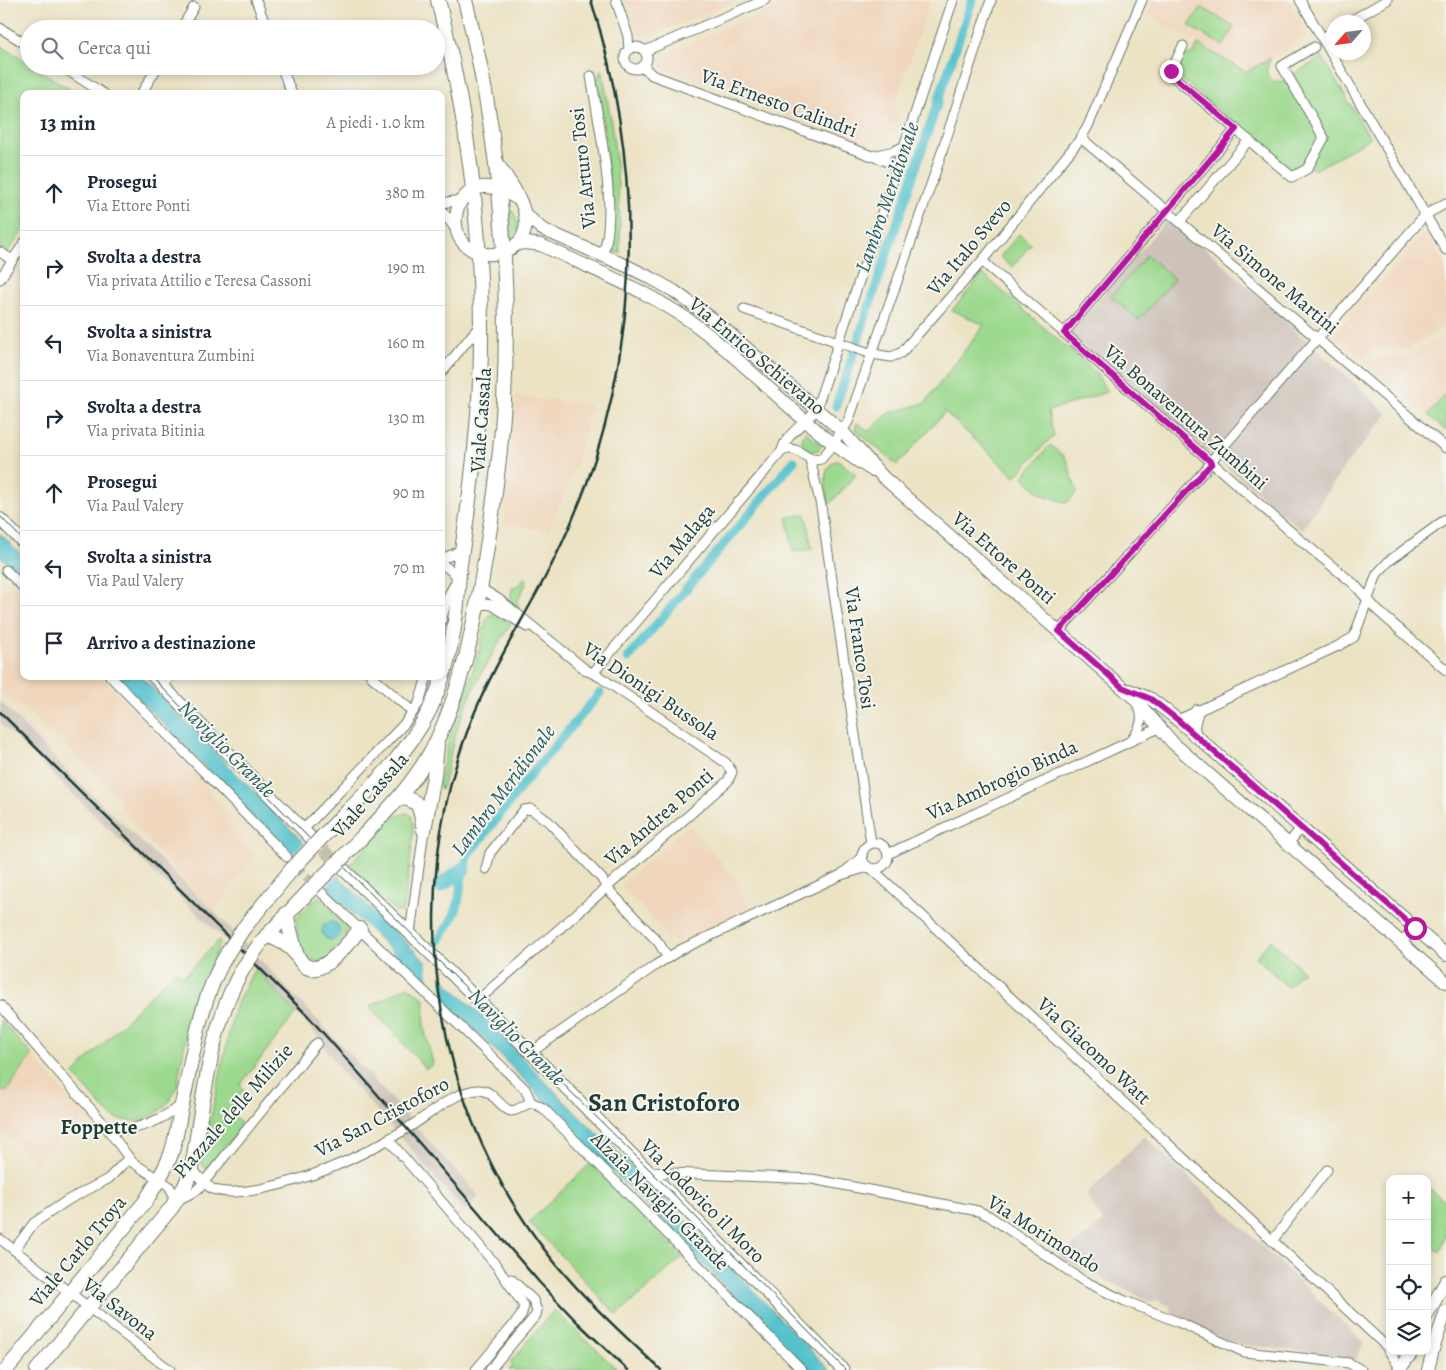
<!DOCTYPE html>
<html lang="it">
<meta charset="utf-8">
<style>
:root{--surface:#fff;--page:#f2f2f3;--text:#1f2937;--muted:#747a83;--line:#e0e1e3}
body{margin:0;font-family:Alegreya,serif;background:var(--page);color:var(--text)}
.controls{position:absolute;right:15px;bottom:15px;display:grid;overflow:hidden;border-radius:10px;box-shadow:0 2px 8px #0003}
.controls button{width:45px;height:45px;display:grid;place-items:center;padding:0;border:0;border-bottom:1px solid var(--line);background:var(--surface);color:var(--text);font:25px sans-serif}
.compass{position:absolute;left:1326px;top:15px;width:45px;height:45px;border-radius:50%;background:var(--surface);box-shadow:0 2px 8px #0003;rotate:242deg}
.stop{position:absolute;width:15px;height:15px;margin:-11px;border:4px solid #b5179e;border-radius:50%;background:#fff}
.stop.end{background:#b5179e;border-color:#fff;box-shadow:0 1px 5px #0008}
.list{margin:0;padding:0;list-style:none}
h2{display:flex;justify-content:space-between;align-items:center;height:65px;margin:0;padding:0 20px;font-size:21px}
h2 small{font-size:16px;font-weight:400;color:var(--muted)}
.list li{display:grid;grid-template-columns:32px 1fr auto;gap:15px;align-items:center;box-sizing:border-box;height:75px;padding:0 20px;border-top:1px solid var(--line)}
.list b{display:block;font-size:19px;white-space:nowrap}
.list p{margin:0;font-size:16px;white-space:nowrap;color:var(--muted)}
.list em{font-size:16px;font-style:normal;color:var(--muted)}
.icon{flex:none;width:28px;height:28px;fill:none;stroke:currentColor;stroke-width:2;stroke-linecap:round;stroke-linejoin:round}
.map{position:relative;flex:none;width:1446px;height:1370px;overflow:hidden}
.search{position:absolute;background:var(--surface);box-shadow:0 2px 8px #0003;left:20px;top:20px;width:425px;height:55px;display:flex;align-items:center;gap:12px;box-sizing:border-box;padding:0 18px;border-radius:28px;color:var(--muted);font-size:19px}
.panel{position:absolute;background:var(--surface);box-shadow:0 2px 8px #0003;left:20px;top:90px;width:425px;height:590px;border-radius:10px}
.map>svg:first-child{display:block}
.built{fill:#f0d6bc}
.industrial{fill:#cec2b9}
.green{fill:#9cd98e;stroke:#5e8b61}
.water{fill:#55c2cd;stroke:#3a8080}
.pier{fill:#ece3c4}
.lines{fill:none;stroke-linecap:round;stroke-linejoin:round}
.canal{stroke:#55c2cd;stroke-width:9}
.river{stroke:#55c2cd;stroke-width:15}
.street-tunnel{stroke:#c3c2a7;stroke-width:9;stroke-dasharray:9 4.5;stroke-linecap:butt}
.secondary-tunnel{stroke:#c3c2a7;stroke-width:12;stroke-dasharray:12 6;stroke-linecap:butt}
.street-casing{stroke:#677766;stroke-width:11}
.secondary-casing{stroke:#677766;stroke-width:14}
.primary-casing{stroke:#677766;stroke-width:16}
.street{stroke:#fff;stroke-width:9}
.secondary{stroke:#fff;stroke-width:12}
.primary{stroke:#fff;stroke-width:14}
.tram{stroke:#1f3d34;stroke-width:1}
.rail{stroke:#1f3d34;stroke-width:2.5}
.primary-bridge-casing{stroke:#677766;stroke-width:16;stroke-linecap:butt}
.primary-bridge{stroke:#fff;stroke-width:14}
.route{stroke:#b5179e;stroke-width:6}
.labels{text-anchor:middle;dominant-baseline:central;stroke-width:4;stroke-linejoin:round;paint-order:stroke}
.street-label{font-size:20px;fill:#1f3d34;stroke:#f6f6f2}
.water-label{font-size:21px;font-style:italic;fill:#2c5e5a;stroke:#f6f6f2}
.neighbourhood-label{font-size:21px;font-weight:bold;fill:#1f3d34;stroke:#f6f6f2}
.district-label{font-size:25px;font-weight:bold;fill:#1f3d34;stroke:#f6f6f2}
</style>
<div class="map">
<svg width="1446" height="1370" viewBox="0 0 1446 1370">
<rect width="100%" height="100%" fill="#f6f6f2"/>
<filter id="ink" filterUnits="userSpaceOnUse"><feTurbulence type="fractalNoise" baseFrequency=".02" numOctaves="2"/><feDisplacementMap in="SourceGraphic" scale="10" xChannelSelector="R" yChannelSelector="G"/><feConvolveMatrix kernelMatrix="1 2 1 2 8 2 1 2 1" color-interpolation-filters="sRGB"/></filter>
<filter id="wash" filterUnits="userSpaceOnUse"><feTurbulence type="fractalNoise" baseFrequency=".0096" numOctaves="4" result="noise"/><feDisplacementMap in="SourceGraphic" scale="20" xChannelSelector="R" yChannelSelector="G"/><feGaussianBlur stdDeviation="1.12" result="paint"/><feColorMatrix in="noise" values="0 0 0 0 0 0 0 0 0 0 0 0 0 0 0 0 0 1.4 0 .05"/><feComposite in="paint" operator="in"/></filter>
<g filter="url(#wash)">
<rect width="100%" height="100%" fill="#ece3c4"/>
<g class="built">
<path d="M624,0H738L653,35L647,39L635,30Z"/>
<path d="M793,0H930L894,108L900,110L892,133L867,144L747,102L748,99L660,67L664,54Z"/>
<path d="M1153,0H1288L1309,36L1246,72L1147,14Z"/>
<path d="M1421,235H1428L1446,266V326L1405,350L1376,349L1363,360L1334,335Z"/>
<path d="M1446,334V394L1428,415L1368,365L1378,356L1407,357Z"/>
<path d="M516,396L546,401L551,399L573,403L574,400L591,406L576,464L549,531L504,524Z"/>
<path d="M11,584L24,598V676H100L205,784L253,856L214,911L140,832L118,803L121,798L110,791L63,742L52,735L25,709L12,703L0,694V598Z"/>
<path d="M689,825L735,878L749,908L676,944L620,885Z"/>
<path d="M32,1055L85,1117L35,1163L0,1127V1094L3,1090L6,1092Z"/>
</g>
<g class="industrial">
<path d="M1170,216L1388,414L1344,467L1302,530L1069,334Z"/>
<path d="M0,701L63,767L214,911L365,1070L479,1196L464,1211L384,1118L344,1075L314,1032L255,968L156,875L0,723Z"/>
<path d="M1144,1136L1273,1256L1364,1343L1356,1360L1300,1351L1243,1345L1223,1339L1170,1312L1171,1307L1155,1299L1153,1303L1059,1257L1103,1222L1086,1195Z"/>
</g>
<g class="green">
<path d="M1201,7L1234,27L1223,46L1189,26Z"/>
<path d="M1198,44L1246,72L1271,58C1263,71 1266,84 1283,81L1322,57L1370,138L1315,170L1302,163L1291,169L1174,73L1182,57L1194,53Z"/>
<path d="M0,45L29,63V66H33L77,94H24V229L7,253L0,248Z"/>
<path d="M602,69C614,131 621,191 620,254L611,251V212L605,137L597,79Z"/>
<path d="M512,210C518,220 520,226 515,237L511,236L510,212Z"/>
<path d="M1019,234L1031,244L1012,267L1000,257Z"/>
<path d="M1147,255L1174,279L1139,320L1111,297Z"/>
<path d="M984,275L1097,374L1107,392L1048,411L1054,437L1047,442L1015,477L945,412L897,465L855,429L857,423L869,431L889,413L925,403L984,325L952,310L981,276Z"/>
<path d="M1446,394V431L1428,415Z"/>
<path d="M805,431L822,446L818,450L807,452C799,446 801,439 805,431Z"/>
<path d="M1050,445L1066,458L1077,492L1067,503L1041,494L1023,477Z"/>
<path d="M838,460L856,475L829,505C827,490 819,466 838,460Z"/>
<path d="M806,514L812,549L793,552L787,517Z"/>
<path d="M524,578L528,580L517,602L519,610L510,601L512,588L522,583Z"/>
<path d="M491,614L496,615L511,624C488,659 468,695 455,735C450,753 448,773 441,790L439,783L450,735L476,662L486,620Z"/>
<path d="M407,813C410,814 411,815 412,818C417,829 405,898 402,912L395,911L347,866L350,864L394,817Z"/>
<path d="M318,896L343,923L347,929L342,941L320,962C298,960 298,937 296,919Z"/>
<path d="M219,940L220,944L199,990L188,1028L176,1090L168,1103L156,1114L143,1120L127,1121L115,1118L104,1109L73,1074L176,970L183,977Z"/>
<path d="M1271,940L1303,971L1287,987L1256,957Z"/>
<path d="M255,968L296,1013L240,1085L244,1089L234,1101L235,1117L243,1125L206,1169L201,1164L234,1009Z"/>
<path d="M407,986L425,999L424,1027L433,1064L426,1069L370,1007Z"/>
<path d="M0,1019L32,1055L6,1092L3,1090L0,1094Z"/>
<path d="M590,1164L683,1257L617,1315L529,1222Z"/>
<path d="M1427,1187L1446,1201V1236L1440,1252L1438,1250L1437,1251L1427,1242Z"/>
<path d="M554,1310L618,1370H509L513,1366L510,1363Z"/>
</g>
<g class="water">
<path d="M0,533L24,557V580L0,556Z"/>
<path d="M115,676H141L306,845L501,1035L567,1104L658,1192L830,1370H806L491,1046L249,814L170,730Z"/>
<circle cx="331" cy="931" r="9"/>
</g>
<g class="pier">
<path d="M306,841L339,873L324,889L290,857Z"/>
<path d="M426,957L440,971L444,1004L430,991Z"/>
</g>
<g class="lines">
<g class="canal">
<path d="M836,406L972,0"/>
<path d="M628,658L794,461"/>
<path d="M437,942C445,930 455,918 458,903C461,887 461,872 468,856L529,777L600,693"/>
</g>
<path class="river" d="M440,886L463,869"/>
</g>
</g>
<g filter="url(#ink)">
<g class="lines">
<path class="street-tunnel" d="M287,857L318,889"/>
<path class="secondary-tunnel" d="M310,837L343,869"/>
<defs>
<g id="street">
<path d="M256,0L267,29"/>
<path d="M616,0L628,36L629,50"/>
<path d="M1300,0L1446,250"/>
<path d="M1349,22L1387,0"/>
<path d="M0,28L29,46"/>
<path d="M181,29L194,7"/>
<path d="M1322,38L1334,32"/>
<path d="M1183,46L1171,71L1174,77L1292,177L1307,169L1324,138L1282,66L1314,47"/>
<circle cx="636" cy="58" r="11"/>
<path d="M645,51L765,0"/>
<path d="M61,66L104,94"/>
<path d="M281,66L292,94"/>
<path d="M643,66L652,75L891,163L897,171"/>
<path d="M591,76C598,122 620,215 602,255"/>
<path d="M141,94L158,66"/>
<path d="M1081,138L1446,448"/>
<path d="M873,156L894,151L905,146"/>
<path d="M441,203L462,200"/>
<path d="M441,209L457,231"/>
<path d="M1180,221L1249,140"/>
<path d="M0,252L12,260"/>
<path d="M982,261L1299,539L1354,584L1377,610L1446,670"/>
<path d="M0,279L24,243"/>
<path d="M744,309L872,354L891,357L901,353L982,261L1081,138L1088,126L1142,0"/>
<path d="M1064,333L1236,129"/>
<path d="M441,373L481,324"/>
<path d="M782,451C800,443 804,463 821,459L828,451L848,422L935,173L991,0"/>
<path d="M810,459L821,506L871,843"/>
<path d="M441,558C450,557 457,553 463,547"/>
<path d="M441,563L459,577L447,598L441,622"/>
<path d="M6,570L24,588"/>
<path d="M477,607L485,604L492,605L527,627"/>
<path d="M1059,631L1207,468L1216,455L1425,215L1446,203"/>
<path d="M593,673L782,451C784,436 807,421 816,410L953,0"/>
<path d="M110,676L287,857"/>
<path d="M371,676L413,712"/>
<path d="M162,685L171,676"/>
<path d="M1178,720L1338,646L1354,637L1377,574L1389,561L1446,519"/>
<path d="M1132,739C1140,730 1145,717 1138,706"/>
<path d="M303,830L404,724L419,703L427,676"/>
<circle cx="875" cy="856" r="13"/>
<path d="M1288,844L1301,828"/>
<path d="M888,854L1159,728"/>
<path d="M486,869L490,853L524,810L531,809L549,822L602,879L606,887L659,943L668,958"/>
<path d="M872,869L1386,1346L1400,1368"/>
<path d="M841,875L862,857"/>
<path d="M321,892L525,1089L531,1102L543,1108L802,1370"/>
<path d="M410,933L424,830"/>
<path d="M1400,943L1415,928"/>
<path d="M477,1001L728,781L732,772L726,763L600,677L586,670L500,600L480,588"/>
<path d="M0,1005L103,1123L132,1162L169,1186L173,1193V1202"/>
<path d="M530,1053L656,965L680,950L841,875L868,867"/>
<path d="M105,1124C108,1125 112,1128 115,1129C138,1132 165,1117 182,1105"/>
<path d="M388,1139L496,1265L524,1306L521,1316L476,1370"/>
<path d="M192,1168C197,1175 204,1185 213,1189C239,1200 302,1179 328,1169C353,1159 383,1143 406,1129C426,1118 456,1089 480,1090C492,1090 499,1106 510,1111L516,1110L531,1102"/>
<path d="M649,1172L812,1179L978,1211L989,1216L1082,1280L1125,1301L1178,1322L1244,1352L1349,1363L1361,1370"/>
<path d="M177,1200L194,1192L199,1188L317,1043"/>
<path d="M0,1239L170,1370"/>
<path d="M1272,1241L1327,1170"/>
<path d="M14,1250L34,1223L68,1200L108,1179L128,1159"/>
<path d="M1401,1351L1411,1355"/>
<path d="M490,1370L536,1315L537,1311L533,1300L511,1279"/>
</g>
<g id="secondary">
<path d="M496,161C505,175 520,194 524,211C539,264 450,271 456,216C457,208 461,200 466,195C482,179 502,190 518,199"/>
<path d="M525,214L542,229L629,267L651,278L674,291L714,320L843,432L883,477L1133,697L1173,743L1446,982"/>
<path d="M516,244L526,243L541,245C596,271 657,294 705,332C761,377 810,433 872,470"/>
<path d="M0,519L24,543"/>
<path d="M153,676L310,837"/>
<path d="M1129,690L1151,699L1178,720L1446,955"/>
<path d="M1194,735L1193,726L1197,711"/>
<path d="M343,869C514,1032 678,1201 843,1370"/>
<path d="M1427,1315L1446,1281"/>
<path d="M1399,1370L1413,1351"/>
<path d="M1428,1370L1433,1349L1446,1311"/>
</g>
<g id="primary">
<path d="M399,798C419,799 420,806 423,825"/>
<path d="M424,830L434,776L437,745"/>
<path d="M323,836C361,797 404,760 429,711C444,680 452,646 456,613C458,597 458,580 460,564C472,485 482,405 481,325C481,216 465,106 438,0"/>
<path d="M344,856C378,820 415,786 437,740C463,685 474,626 484,566C493,511 501,456 504,400C511,266 498,129 465,0"/>
<path d="M286,914L296,954"/>
<path d="M243,929L292,869"/>
<path d="M267,935C279,940 288,944 296,954C298,957 300,961 303,964C320,981 349,942 360,929"/>
<path d="M263,940L312,888"/>
<path d="M6,1370L145,1202C154,1187 165,1171 171,1154C176,1140 178,1124 181,1109C194,1053 198,1002 228,952"/>
<path d="M37,1370L172,1207L185,1186L192,1168C203,1104 210,1022 244,967"/>
</g>
</defs>
<use href="#street" class="street-casing"/>
<use href="#secondary" class="secondary-casing"/>
<use href="#primary" class="primary-casing"/>
<use href="#street" class="street"/>
<use href="#secondary" class="secondary"/>
<use href="#primary" class="primary"/>
<g class="tram">
<path d="M0,516L24,541"/>
<path d="M151,676L309,838"/>
<path d="M345,868L652,1172L846,1370"/>
</g>
<g class="rail">
<path d="M591,0C641,157 643,326 587,483C574,518 559,552 541,585C516,631 489,675 470,724C404,894 430,1093 538,1241C573,1289 617,1329 661,1370"/>
<path d="M0,712L308,1016L365,1080L539,1282L578,1323L628,1370"/>
</g>
<defs>
<g id="primary-bridge">
<path d="M292,869L323,836"/>
<path d="M312,888L344,856"/>
<path d="M228,952L243,929"/>
<path d="M244,967L259,945"/>
</g>
</defs>
<use href="#primary-bridge" class="primary-bridge-casing"/>
<use href="#primary-bridge" class="primary-bridge"/>
</g>
</g>
<g class="lines" filter="url(#ink)">
<path class="route" d="M1171,71L1174,77L1236,129L1064,333L1212,463L1059,631L1122,687L1151,699L1178,720L1415,928"/>
</g>
<g class="labels">
<g class="street-label">
<text transform="translate(779 103) rotate(20)">Via Ernesto Calindri</text>
<text transform="translate(583 168) rotate(-96)">Via Arturo Tosi</text>
<text transform="translate(969 247) rotate(-50)">Via Italo Svevo</text>
<text transform="translate(1275 279) rotate(40)">Via Simone Martini</text>
<text transform="translate(757 356) rotate(40)">Via Enrico Schievano</text>
<text transform="translate(1186 417) rotate(41)">Via Bonaventura Zumbini</text>
<text transform="translate(481 420) rotate(-86)">Viale Cassala</text>
<text transform="translate(682 541) rotate(-50)">Via Malaga</text>
<text transform="translate(1004 558) rotate(41)">Via Ettore Ponti</text>
<text transform="translate(860 648) rotate(82)">Via Franco Tosi</text>
<text transform="translate(651 691) rotate(34)">Via Dionigi Bussola</text>
<text transform="translate(1002 780) rotate(-25)">Via Ambrogio Binda</text>
<text transform="translate(370 795) rotate(-49)">Viale Cassala</text>
<text transform="translate(659 817) rotate(-41)">Via Andrea Ponti</text>
<text transform="translate(1094 1051) rotate(43)">Via Giacomo Watt</text>
<text transform="translate(233 1111) rotate(-49)">Piazzale delle Milizie</text>
<text transform="translate(382 1117) rotate(-28)">Via San Cristoforo</text>
<text transform="translate(660 1201) rotate(45)">Alzaia Naviglio Grande</text>
<text transform="translate(703 1201) rotate(45)">Via Lodovico il Moro</text>
<text transform="translate(1044 1234) rotate(32)">Via Morimondo</text>
<text transform="translate(78 1251) rotate(-50)">Viale Carlo Troya</text>
<text transform="translate(120 1309) rotate(38)">Via Savona</text>
</g>
<g class="water-label">
<text transform="translate(887 197) rotate(-71)">Lambro Meridionale</text>
<text transform="translate(227 749) rotate(45)">Naviglio Grande</text>
<text transform="translate(503 790) rotate(-53)">Lambro Meridionale</text>
<text transform="translate(517 1037) rotate(45)">Naviglio Grande</text>
</g>
<g class="neighbourhood-label">
<text x="99" y="1127">Foppette</text>
</g>
<g class="district-label">
<text x="664" y="1103">San Cristoforo</text>
</g>
</g>
</svg>
<div class="controls">
<button>+</button>
<button>−</button>
<button><svg class="icon" aria-label="locate" viewBox="0 0 24 24"><circle cx="12" cy="12" r="6"/><path d="M12 2v4M12 18v4M2 12h4M18 12h4"/></svg></button>
<button><svg class="icon" aria-label="layers" viewBox="0 0 24 24"><path d="M12 4l9 5-9 5-9-5zM3 14l9 5 9-5"/></svg></button>
</div>
<svg class="compass" viewBox="-18 -18 36 36"><path d="M0-13l5 13h-10z" fill="#e53935"/><path d="M0 13l5-13h-10z" fill="#747a83"/></svg>
<div class="stop" style="left:1415px;top:928px"></div>
<div class="stop end" style="left:1171px;top:71px"></div>
<div class="search"><svg class="icon" aria-label="search" viewBox="0 0 24 24"><circle cx="10" cy="10" r="6"/><path d="M15 15l6 6"/></svg>Cerca qui</div>
<section class="panel">
<h2>13 min<small>A piedi · 1.0 km</small></h2>
<ul class="list">
<li><svg class="icon" aria-label="ahead" viewBox="0 0 24 24"><path d="M12 20V5M6 11l6-6 6 6"/></svg><div><b>Prosegui</b><p>Via Ettore Ponti</p></div><em>380 m</em></li>
<li><svg class="icon" aria-label="right" viewBox="0 0 24 24"><path d="M7 20v-9h11M14 6l5 5-5 5"/></svg><div><b>Svolta a destra</b><p>Via privata Attilio e Teresa Cassoni</p></div><em>190 m</em></li>
<li><svg class="icon" aria-label="left" viewBox="0 0 24 24"><path d="M17 20v-9H6M10 6l-5 5 5 5"/></svg><div><b>Svolta a sinistra</b><p>Via Bonaventura Zumbini</p></div><em>160 m</em></li>
<li><svg class="icon" aria-label="right" viewBox="0 0 24 24"><path d="M7 20v-9h11M14 6l5 5-5 5"/></svg><div><b>Svolta a destra</b><p>Via privata Bitinia</p></div><em>130 m</em></li>
<li><svg class="icon" aria-label="ahead" viewBox="0 0 24 24"><path d="M12 20V5M6 11l6-6 6 6"/></svg><div><b>Prosegui</b><p>Via Paul Valery</p></div><em>90 m</em></li>
<li><svg class="icon" aria-label="left" viewBox="0 0 24 24"><path d="M17 20v-9H6M10 6l-5 5 5 5"/></svg><div><b>Svolta a sinistra</b><p>Via Paul Valery</p></div><em>70 m</em></li>
<li><svg class="icon" aria-label="arrive" viewBox="0 0 24 24"><path d="M6 21V4h12l-3 4 3 4H6"/></svg><div><b>Arrivo a destinazione</b></div></li>
</ul>
</section>
</div>
